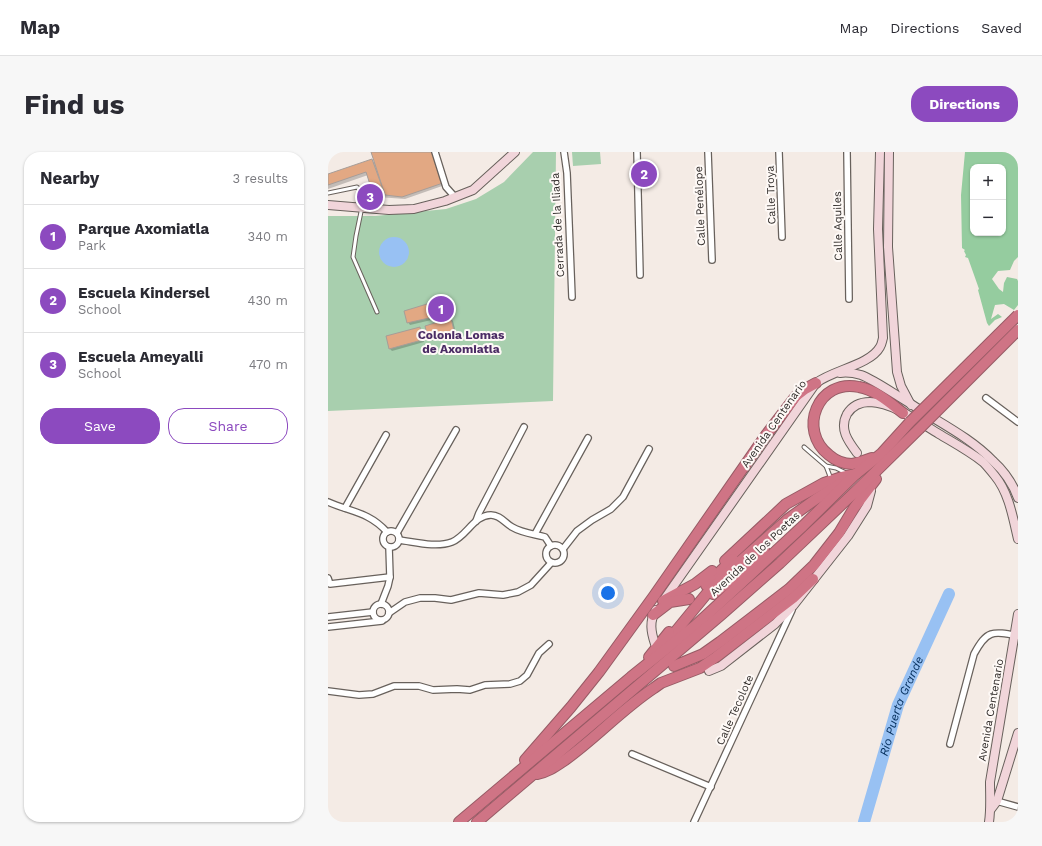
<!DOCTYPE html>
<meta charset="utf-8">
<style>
:root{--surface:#fff;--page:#f7f7f7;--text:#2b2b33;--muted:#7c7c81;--line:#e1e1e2;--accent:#8c4abf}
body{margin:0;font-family:"Work Sans",sans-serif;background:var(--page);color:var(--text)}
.controls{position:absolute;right:12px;top:12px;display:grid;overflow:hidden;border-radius:8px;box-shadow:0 1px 3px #0004}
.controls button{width:36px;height:36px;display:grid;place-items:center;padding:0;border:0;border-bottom:1px solid var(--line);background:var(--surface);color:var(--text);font:20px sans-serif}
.you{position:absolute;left:280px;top:441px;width:14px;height:14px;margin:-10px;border:3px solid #fff;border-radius:50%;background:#1a73e8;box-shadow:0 0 0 6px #1a73e833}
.badge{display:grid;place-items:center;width:26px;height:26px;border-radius:50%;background:var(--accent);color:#fff;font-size:13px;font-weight:700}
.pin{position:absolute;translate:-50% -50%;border:2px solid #fff;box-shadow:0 1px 4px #0006}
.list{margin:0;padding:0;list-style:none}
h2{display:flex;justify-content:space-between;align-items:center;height:52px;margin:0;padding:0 16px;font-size:17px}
h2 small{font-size:13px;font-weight:400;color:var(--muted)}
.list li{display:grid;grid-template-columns:26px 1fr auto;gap:12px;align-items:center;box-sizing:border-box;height:64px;padding:0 16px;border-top:1px solid var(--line)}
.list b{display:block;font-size:15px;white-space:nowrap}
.list p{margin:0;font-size:13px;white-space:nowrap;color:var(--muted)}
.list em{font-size:13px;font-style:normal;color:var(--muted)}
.actions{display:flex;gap:8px;padding:12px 16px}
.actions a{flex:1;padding:9px 0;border:1px solid var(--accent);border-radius:16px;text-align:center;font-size:14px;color:var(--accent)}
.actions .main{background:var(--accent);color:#fff}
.map{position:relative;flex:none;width:690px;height:670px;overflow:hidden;border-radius:16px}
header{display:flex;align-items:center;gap:24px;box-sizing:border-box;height:56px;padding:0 20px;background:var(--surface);border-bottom:1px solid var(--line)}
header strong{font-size:19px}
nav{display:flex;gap:22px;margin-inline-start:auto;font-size:14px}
.intro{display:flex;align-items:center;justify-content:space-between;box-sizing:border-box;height:96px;padding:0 24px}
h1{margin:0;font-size:28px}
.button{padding:10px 18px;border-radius:16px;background:var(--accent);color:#fff;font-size:14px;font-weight:700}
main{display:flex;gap:24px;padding:0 24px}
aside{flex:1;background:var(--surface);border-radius:16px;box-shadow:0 1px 3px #0004}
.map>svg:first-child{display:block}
.green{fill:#a8cfae}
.forest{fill:#95cc9f;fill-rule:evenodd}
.water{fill:#98c1f3}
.shadow{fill:#0003}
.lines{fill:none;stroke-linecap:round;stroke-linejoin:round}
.river{stroke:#98c1f3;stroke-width:12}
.building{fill:#e2a883;stroke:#a69d98}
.service-casing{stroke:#68615c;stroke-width:5}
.minor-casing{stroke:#68615c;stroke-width:8}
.secondary-casing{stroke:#68615c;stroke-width:10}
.motorway-casing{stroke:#975b65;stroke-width:12}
.service{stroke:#fff;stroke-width:3}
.minor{stroke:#fff;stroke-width:5.5}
.secondary{stroke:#f1d5da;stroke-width:8}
.motorway{stroke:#cf7485;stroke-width:10}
.motorway-bridge-casing{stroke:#975b65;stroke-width:12;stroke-linecap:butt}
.motorway-bridge{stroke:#cf7485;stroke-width:10}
.labels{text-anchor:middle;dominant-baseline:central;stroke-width:4;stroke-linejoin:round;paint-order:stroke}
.street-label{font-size:11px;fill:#302c2a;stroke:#fef9f6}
.neighbourhood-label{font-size:12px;font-weight:bold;fill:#4b2c65;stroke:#fef9f6}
.water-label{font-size:12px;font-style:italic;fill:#052f5c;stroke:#fef9f6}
</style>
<header>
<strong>Map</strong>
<nav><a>Map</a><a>Directions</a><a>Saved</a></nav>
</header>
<div class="intro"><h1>Find us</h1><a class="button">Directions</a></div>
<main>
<aside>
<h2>Nearby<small>3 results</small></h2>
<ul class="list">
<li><span class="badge">1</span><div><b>Parque Axomiatla</b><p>Park</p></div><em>340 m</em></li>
<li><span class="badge">2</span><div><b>Escuela Kindersel</b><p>School</p></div><em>430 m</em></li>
<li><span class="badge">3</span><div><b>Escuela Ameyalli</b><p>School</p></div><em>470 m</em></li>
</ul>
<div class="actions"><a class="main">Save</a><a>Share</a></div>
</aside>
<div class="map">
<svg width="690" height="670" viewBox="0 0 690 670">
<rect width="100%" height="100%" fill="#f4ebe5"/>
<g class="green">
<path d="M205,0H228L225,249L0,259V64H47L118,57L148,47L176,30Z"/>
<path d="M244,0H272L273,12L245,14Z"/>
</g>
<path class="forest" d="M637,0H690V105L686,109L682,118L670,119L664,127L671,137L675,140L676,131L679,125L689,127L690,129V153L686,158L676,152L667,153L663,167L670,162L674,165L667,168L661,174L659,171L650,138L651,137L640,106L637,105L638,103L636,99L637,98L634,96L633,43ZM645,15H675V81H645Z"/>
<circle class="water" cx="66" cy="100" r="15"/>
<g class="shadow">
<path d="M44,0H107L117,33L77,47L50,45L46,42L40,23L0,37V23L44,8L48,12Z"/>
<path d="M112,149L114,151L116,165L82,173L80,170L77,160Z"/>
<path d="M123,167L125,169L128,181L103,189L101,187Z"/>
<path d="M91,177L94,179L96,190L64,199L62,197L59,184Z"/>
</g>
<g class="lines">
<path class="river" id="s1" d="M536,670L570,553L621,442"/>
</g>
<g class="building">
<path d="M43,0H106L115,31L74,45L57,43Z"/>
<path d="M44,7L57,43L45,42L38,20L0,33V22Z"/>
<path d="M112,148L114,163L79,171L76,159Z"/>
<path d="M123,166L126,179L100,187L97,174Z"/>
<path d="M92,175L94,188L61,197L58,184Z"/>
</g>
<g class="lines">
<defs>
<g id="service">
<path d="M0,41L29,35L33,39L34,55L28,84L25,105L49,160"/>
<path d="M476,295L498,314L508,316L518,321"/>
<path d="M498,314L503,327"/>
</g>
<g id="minor">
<path d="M107,0L118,35L127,45"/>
<path d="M236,0L239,21L244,145"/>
<path d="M309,0L312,123"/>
<path d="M380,0L384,108"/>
<path d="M451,0L454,85"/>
<path d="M519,0L521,147"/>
<path d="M658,246L690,270"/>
<path d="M0,350C23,360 41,360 59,380"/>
<path d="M17,356L58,283"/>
<path d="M148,369L151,361L196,275"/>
<circle cx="63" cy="387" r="8"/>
<path d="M69,381L128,278"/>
<path d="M207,382L260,286"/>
<path d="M71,388C87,390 108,396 124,390C139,384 146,363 163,363C172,363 177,371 184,375C194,381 206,382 217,385L223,394"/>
<circle cx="227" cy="402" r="9"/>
<path d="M235,397L249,379L264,368L283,357L295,345L321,297"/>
<path d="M0,426L2,432L62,425"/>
<path d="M53,452L60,434L62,425L61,395"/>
<circle cx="53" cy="460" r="8"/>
<path d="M61,461L77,450L92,446H107L123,448L151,441L175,443L190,440L203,433L223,411"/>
<path d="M0,465L45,460"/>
<path d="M0,475L54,469"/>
<path d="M0,539L31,543L45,542L66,534H91L105,538L129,537L142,538L157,533L182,532L192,529L199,523L211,501L221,492"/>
<path d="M622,592L646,502C659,478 664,479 690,484"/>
<path d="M304,602L383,635"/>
<path d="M665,648L690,655"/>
<path d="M366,670L464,458"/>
</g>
<g id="secondary">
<path d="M561,0L560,95L569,220L573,234L583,253"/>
<path d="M0,53L61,58L86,57L117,49L145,38L187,0"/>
<path d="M512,221C519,220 526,221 533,223C547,228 569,244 583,252C610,270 642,285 665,309C676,319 685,332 690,346"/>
<path d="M529,301C520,289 511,277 519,262C524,254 532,250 542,250C566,251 591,270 611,282C626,291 641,299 655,310C659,314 663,319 667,324C681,341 685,366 690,387"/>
<path d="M335,449L488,231C505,218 542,213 552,195C554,192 554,189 555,186L550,77L552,0"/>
<path d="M327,492C323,480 321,469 328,458"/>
<path d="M381,519L393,514L447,472L465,454L520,384L539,354L543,339"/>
<path d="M663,657L669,649L690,581"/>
<path d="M661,670C663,657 662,644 662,630L690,462"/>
</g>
<g id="motorway">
<path d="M544,306C538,308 530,311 524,312C515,312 508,309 501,303C469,278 490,226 531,235C548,238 562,251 575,261"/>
<path d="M397,409L458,352L496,331L514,325L528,322"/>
<path d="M378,433L405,407"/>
<path d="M385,442L423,412L428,405L436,397"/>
<path d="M335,449L367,432L384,419"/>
<path d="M325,463L342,450L361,447"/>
<path d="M339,490L380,440L409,412L460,367L488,347L512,332"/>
<path d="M321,505L341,480"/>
<path d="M346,514L375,502L392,490L461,437L486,413L511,381L526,356L548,327"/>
<path d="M197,608L243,555L271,520L326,444L438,283L468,244L477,237L488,231"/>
<path d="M209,622C220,620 228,614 237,608C268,586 294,557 326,536L333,531L372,516L388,505L465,446L485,427"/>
<path d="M131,670L303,525L368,473L475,374L528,322L553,302L582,270"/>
<path d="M149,670L393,463L452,411L530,337L591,277"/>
</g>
</defs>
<use href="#service" class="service-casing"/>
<use href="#minor" class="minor-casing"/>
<use href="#secondary" class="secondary-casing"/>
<use href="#motorway" class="motorway-casing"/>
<use href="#service" class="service"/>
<use href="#minor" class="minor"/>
<use href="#secondary" class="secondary"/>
<use href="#motorway" class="motorway"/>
<defs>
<g id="motorway-bridge">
<path d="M582,270L690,163"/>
<path d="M591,277L690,178"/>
</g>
</defs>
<use href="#motorway-bridge" class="motorway-bridge-casing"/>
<use href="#motorway-bridge" class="motorway-bridge"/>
</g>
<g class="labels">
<g class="street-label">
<text transform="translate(443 43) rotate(-92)">Calle Troya</text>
<text transform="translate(372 54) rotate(-92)">Calle Penélope</text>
<text transform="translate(230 73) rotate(-93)">Cerrada de la Iliada</text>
<text transform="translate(510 74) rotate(-91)">Calle Aquiles</text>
<text transform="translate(446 272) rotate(-55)">Avenida Centenario</text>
<text transform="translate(427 402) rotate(-43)">Avenida de los Poetas</text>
<text transform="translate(407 558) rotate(-66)">Calle Tecolote</text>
<text transform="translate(663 558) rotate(-80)">Avenida Centenario</text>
</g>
<g class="neighbourhood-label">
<text x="133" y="183">Colonia Lomas<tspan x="133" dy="14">de Axomiatla</tspan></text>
</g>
<g class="water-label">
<text stroke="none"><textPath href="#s1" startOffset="122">Río Puerta Grande</textPath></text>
</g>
</g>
</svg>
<div class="controls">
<button>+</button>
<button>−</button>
</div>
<div class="you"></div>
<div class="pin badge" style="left:113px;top:157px">1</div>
<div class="pin badge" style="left:316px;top:22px">2</div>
<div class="pin badge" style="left:42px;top:45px">3</div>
</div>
</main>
